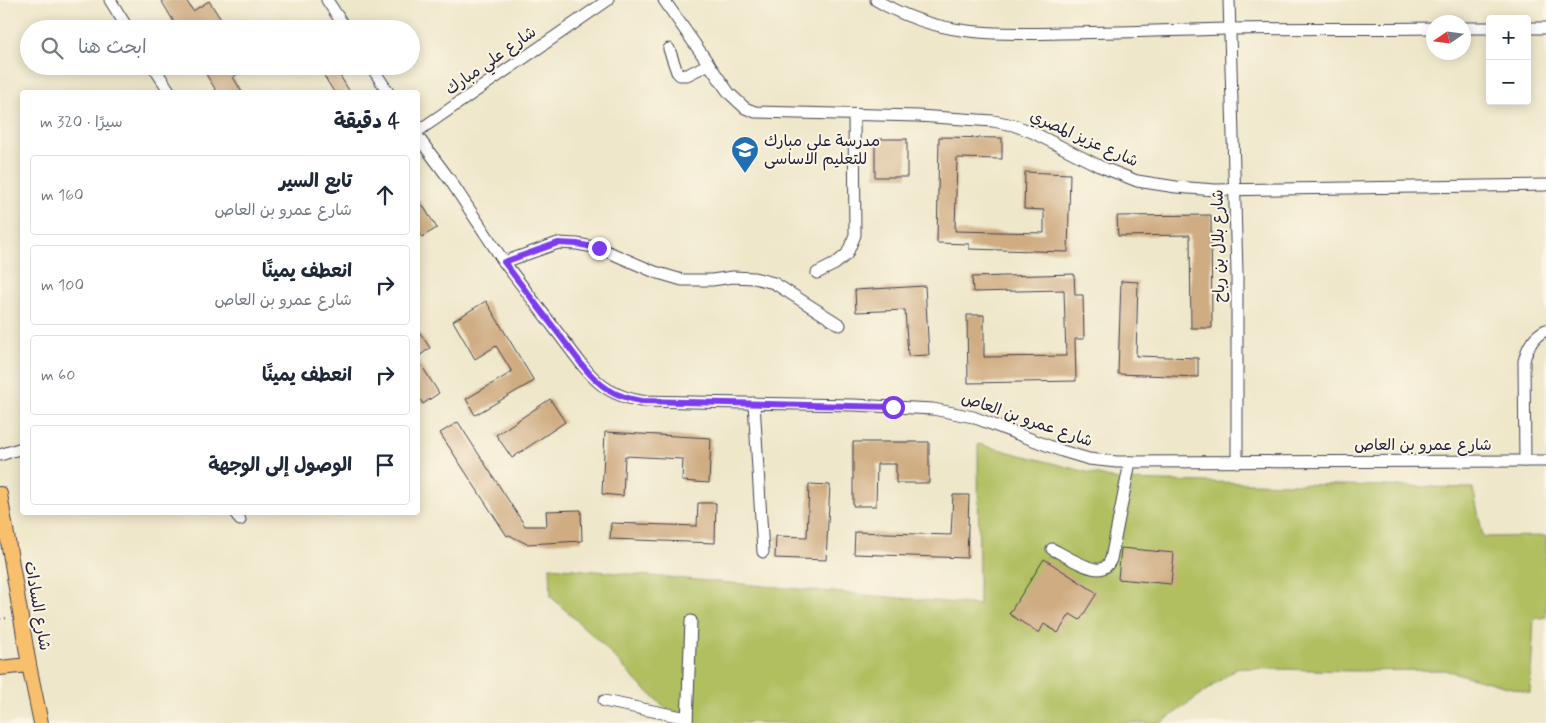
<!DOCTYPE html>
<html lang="ar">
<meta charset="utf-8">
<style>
:root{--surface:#fff;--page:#f6f6f7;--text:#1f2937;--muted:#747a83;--line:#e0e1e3}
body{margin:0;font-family:Mynerve,"Playpen Sans Arabic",sans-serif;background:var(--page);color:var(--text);direction:rtl}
.controls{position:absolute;right:15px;top:15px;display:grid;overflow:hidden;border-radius:5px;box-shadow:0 2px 12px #0003}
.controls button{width:45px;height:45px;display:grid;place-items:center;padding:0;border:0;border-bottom:1px solid var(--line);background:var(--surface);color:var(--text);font:25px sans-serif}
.compass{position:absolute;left:1426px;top:15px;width:45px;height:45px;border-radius:50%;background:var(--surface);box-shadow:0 2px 12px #0003;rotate:257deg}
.stop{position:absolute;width:15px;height:15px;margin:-11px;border:4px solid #7c3aed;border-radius:50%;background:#fff}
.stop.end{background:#7c3aed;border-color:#fff;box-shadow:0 1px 5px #0008}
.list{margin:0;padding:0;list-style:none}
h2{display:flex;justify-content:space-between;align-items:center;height:65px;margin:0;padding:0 20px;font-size:21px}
h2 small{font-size:16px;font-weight:400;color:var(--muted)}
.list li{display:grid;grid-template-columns:32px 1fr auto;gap:15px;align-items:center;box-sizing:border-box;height:80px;margin:0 10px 10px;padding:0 10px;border:1px solid var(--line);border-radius:5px}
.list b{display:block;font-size:19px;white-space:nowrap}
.list p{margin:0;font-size:16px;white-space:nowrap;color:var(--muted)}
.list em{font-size:16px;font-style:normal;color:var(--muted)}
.icon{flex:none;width:28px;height:28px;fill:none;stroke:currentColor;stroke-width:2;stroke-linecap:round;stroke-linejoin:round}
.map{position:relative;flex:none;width:1546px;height:723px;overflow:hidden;direction:ltr}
.search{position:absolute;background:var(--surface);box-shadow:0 2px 12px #0003;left:20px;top:20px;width:400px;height:55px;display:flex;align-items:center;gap:12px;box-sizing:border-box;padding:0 18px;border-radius:28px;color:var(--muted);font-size:19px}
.panel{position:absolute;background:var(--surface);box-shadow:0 2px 12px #0003;left:20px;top:90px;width:400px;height:425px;border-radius:5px;direction:rtl}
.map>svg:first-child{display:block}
.green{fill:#b1bf61;stroke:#6a704e}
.building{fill:#cfac82}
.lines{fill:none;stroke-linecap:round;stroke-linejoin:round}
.minor-casing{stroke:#414050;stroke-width:13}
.major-casing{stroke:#414050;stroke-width:16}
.path{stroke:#414050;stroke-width:2;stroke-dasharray:1 4;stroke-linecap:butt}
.minor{stroke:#fff;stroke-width:11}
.major{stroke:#f8bf6c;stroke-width:14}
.route{stroke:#7c3aed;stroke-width:6}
.labels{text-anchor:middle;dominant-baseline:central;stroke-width:4;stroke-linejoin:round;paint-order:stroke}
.street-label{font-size:16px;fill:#22223b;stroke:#fcf5e5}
.poi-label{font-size:16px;fill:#22223b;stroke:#fcf5e5;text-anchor:start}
</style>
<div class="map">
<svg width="1546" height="723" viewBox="0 0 1546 723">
<rect width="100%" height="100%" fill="#fcf5e5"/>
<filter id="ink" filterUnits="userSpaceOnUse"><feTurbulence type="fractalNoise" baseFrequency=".02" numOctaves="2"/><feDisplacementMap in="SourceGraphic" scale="10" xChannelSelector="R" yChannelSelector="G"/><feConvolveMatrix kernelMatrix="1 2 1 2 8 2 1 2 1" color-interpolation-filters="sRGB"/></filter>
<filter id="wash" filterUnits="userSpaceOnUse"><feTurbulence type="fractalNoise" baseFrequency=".0096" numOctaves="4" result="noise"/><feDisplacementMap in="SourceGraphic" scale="20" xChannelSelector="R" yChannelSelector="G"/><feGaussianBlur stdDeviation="1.12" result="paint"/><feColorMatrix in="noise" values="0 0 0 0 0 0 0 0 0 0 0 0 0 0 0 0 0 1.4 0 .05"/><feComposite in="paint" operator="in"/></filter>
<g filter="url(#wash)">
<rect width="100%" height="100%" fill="#eee7ca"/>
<path class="green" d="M978,444L1118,480L1473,488L1483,537L1546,536V617L1534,619L1530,693L1444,670L1351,671L1237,668L1161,723H682L638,683L602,644L551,597L550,567L979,605Z"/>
<g id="blocks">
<g class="building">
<path d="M161,0H186L193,11L209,1L222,21L210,29H178Z"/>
<path d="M201,66H250L233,77L242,92H217Z"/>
<path d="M318,66H334L350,92H334Z"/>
<path d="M939,137L1002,138V159L957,158L955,231L1044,233V210L1024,209L1025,172L1070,174L1068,252L969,249V244L937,243Z"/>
<rect x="875" y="139" width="32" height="38"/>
<path d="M418,198L437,228L422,237L418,230Z"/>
<path d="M1211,215L1212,328H1191L1190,235L1118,236L1117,216Z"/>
<path d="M1074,274L1075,295H1083L1084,339H1075L1076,381L968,383L967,315H984V357L1066,356L1064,290L973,292L972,277Z"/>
<path d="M1121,281L1138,282L1136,356L1198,358V377L1118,374Z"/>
<path d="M925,286L929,355L908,356L905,310L856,312L855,290Z"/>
<path d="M486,301L534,381L475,415L466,399L512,372L496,346L475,359L453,321Z"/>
<path d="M418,330L430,348L418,357Z"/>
<path d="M418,360L439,393L423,404L418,396Z"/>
<path d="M550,399L565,422L512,458L496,435Z"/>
<path d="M458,422L525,526H547L546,511L581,510L582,541L527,544L509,535L507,536L440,433Z"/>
<path d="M605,432L711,438L709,483L682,481L683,459L625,456L623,496L602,494Z"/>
<path d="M853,442H929V483H896V464H877L876,506H853Z"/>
<path d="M809,484L830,485L826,560L775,558L776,536L807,537Z"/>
<path d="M953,495H969L967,558L854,554L855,532L951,535Z"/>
<path d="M698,503H716L715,543L610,539L611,523L697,526Z"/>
<path d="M1121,548L1174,553L1171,584L1118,579Z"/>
<path d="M1044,559L1097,593L1080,620L1070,614L1058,633L1044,624L1039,633L1009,614Z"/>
</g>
</g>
</g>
<g filter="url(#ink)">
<use href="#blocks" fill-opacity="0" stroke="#414050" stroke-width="1"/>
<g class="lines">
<defs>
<g id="minor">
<path d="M110,0L128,29"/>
<path d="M327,0L346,29"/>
<path d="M664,0L729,93L745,108L755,112L918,116L993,121L1013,125L1032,132L1099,166L1137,181L1176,187L1215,190L1546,185"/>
<path d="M876,0C938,37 993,34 1062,33C1118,33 1173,30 1229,29C1297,28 1365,29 1434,28"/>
<path d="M1229,0L1237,272V462"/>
<path d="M1464,28H1490"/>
<path d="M1527,28H1546"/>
<path d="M669,49L677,72L680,75H687L709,64"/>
<path d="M153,66L170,92"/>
<path d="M371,66L388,92"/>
<path d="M418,131L608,0"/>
<path d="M418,137L450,180L504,262L583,366C600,387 614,396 641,401L854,405L933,409L973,417L1062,451L1089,459L1117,462L1546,461"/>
<path d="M504,262L558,243L577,244L599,248L655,272L682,280H712L733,277L754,278L774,283L840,325"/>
<path d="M817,273L835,264L847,254L855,235L854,115"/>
<path d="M754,403L763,552"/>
<path d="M0,455L22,448"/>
<path d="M1525,461L1524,361C1527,348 1533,336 1546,330"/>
<path d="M235,512L240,520"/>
<path d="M1052,549C1063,554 1093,574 1103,568C1107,567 1109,563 1111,559L1130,462"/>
<path d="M604,701L687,718"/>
<path d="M687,723L691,621"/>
</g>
<g id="major">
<path d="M0,494L29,665L41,723"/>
<path d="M0,668L29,665"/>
</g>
</defs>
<use href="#minor" class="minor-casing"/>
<use href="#major" class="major-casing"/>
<path class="path" d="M0,619L7,618"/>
<use href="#minor" class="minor"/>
<use href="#major" class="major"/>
</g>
</g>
<g class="lines" filter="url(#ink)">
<path class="route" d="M599,248L577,244L558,243L504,262L583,366C600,387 614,396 641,401L893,407"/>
</g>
<defs>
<symbol id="school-pin" viewBox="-11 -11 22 30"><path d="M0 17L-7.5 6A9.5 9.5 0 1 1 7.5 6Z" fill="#1f6fb2" stroke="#fcf5e5"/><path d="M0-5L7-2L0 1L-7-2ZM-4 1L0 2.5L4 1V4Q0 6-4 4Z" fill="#fff"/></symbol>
</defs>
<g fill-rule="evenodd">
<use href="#school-pin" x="729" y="134" width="32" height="43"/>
</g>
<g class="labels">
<g class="street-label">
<text transform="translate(491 61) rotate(-35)">شارع علي مبارك</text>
<text transform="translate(1084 139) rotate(24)">شارع عزيز المصري</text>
<text transform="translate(1219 246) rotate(-91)">شارع بلال بن رباح</text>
<text transform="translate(1027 420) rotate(19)">شارع عمرو بن العاص</text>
<text x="1423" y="445">شارع عمرو بن العاص</text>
<text transform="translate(37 606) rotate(80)">شارع السادات</text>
</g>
<g class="poi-label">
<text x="764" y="141">مدرسة على مبارك<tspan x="764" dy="18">للتعليم الاساسى</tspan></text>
</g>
</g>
</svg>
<div class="controls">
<button>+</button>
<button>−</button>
</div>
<svg class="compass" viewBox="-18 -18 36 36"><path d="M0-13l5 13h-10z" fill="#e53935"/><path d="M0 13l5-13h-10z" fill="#747a83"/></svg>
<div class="stop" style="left:893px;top:407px"></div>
<div class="stop end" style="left:599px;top:248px"></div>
<div class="search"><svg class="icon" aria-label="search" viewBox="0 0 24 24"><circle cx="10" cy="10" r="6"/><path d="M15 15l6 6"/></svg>ابحث هنا</div>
<section class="panel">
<h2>4 دقيقة<small>سيرًا · 320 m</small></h2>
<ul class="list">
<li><svg class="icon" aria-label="ahead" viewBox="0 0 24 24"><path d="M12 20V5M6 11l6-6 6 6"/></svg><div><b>تابع السير</b><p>شارع عمرو بن العاص</p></div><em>160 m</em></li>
<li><svg class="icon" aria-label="right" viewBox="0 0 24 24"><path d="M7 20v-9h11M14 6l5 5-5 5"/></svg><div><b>انعطف يمينًا</b><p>شارع عمرو بن العاص</p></div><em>100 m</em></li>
<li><svg class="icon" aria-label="right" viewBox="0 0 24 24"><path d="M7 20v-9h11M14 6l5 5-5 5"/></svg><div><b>انعطف يمينًا</b></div><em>60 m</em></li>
<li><svg class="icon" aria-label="arrive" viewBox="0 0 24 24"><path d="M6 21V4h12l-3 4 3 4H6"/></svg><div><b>الوصول إلى الوجهة</b></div></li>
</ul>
</section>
</div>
